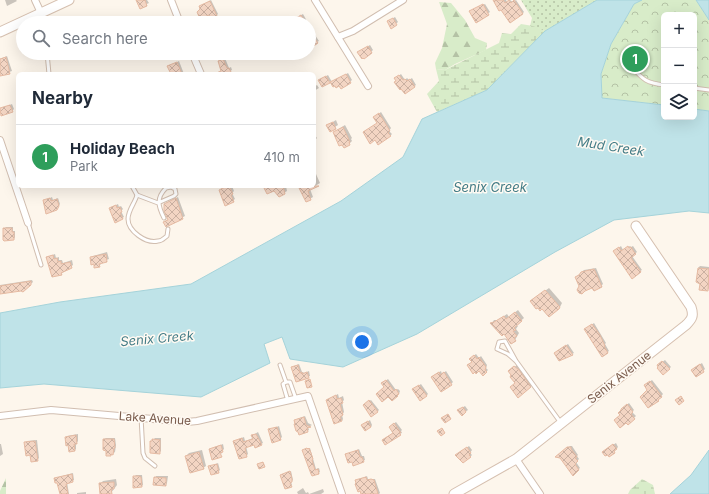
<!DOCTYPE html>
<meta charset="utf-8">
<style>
:root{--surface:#fff;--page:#f2f2f3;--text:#1f2937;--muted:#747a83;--line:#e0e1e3;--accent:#ea580c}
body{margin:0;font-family:Inter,sans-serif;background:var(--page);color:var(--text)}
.controls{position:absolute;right:12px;top:12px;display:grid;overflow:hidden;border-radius:6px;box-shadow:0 4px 16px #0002}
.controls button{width:36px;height:36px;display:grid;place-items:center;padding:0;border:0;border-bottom:1px solid var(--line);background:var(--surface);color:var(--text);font:20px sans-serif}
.you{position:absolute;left:362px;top:342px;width:14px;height:14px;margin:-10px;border:3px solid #fff;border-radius:50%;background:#1a73e8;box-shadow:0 0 0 6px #1a73e833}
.badge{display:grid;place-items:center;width:26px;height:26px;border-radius:50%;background:var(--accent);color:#fff;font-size:13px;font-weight:700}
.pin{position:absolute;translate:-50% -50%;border:2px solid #fff;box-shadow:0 1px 4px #0006}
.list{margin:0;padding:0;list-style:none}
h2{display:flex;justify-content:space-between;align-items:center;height:52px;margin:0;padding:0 16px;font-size:17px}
h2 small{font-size:13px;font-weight:400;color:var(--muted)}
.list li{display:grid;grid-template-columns:26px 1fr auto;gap:12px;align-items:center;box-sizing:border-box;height:64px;padding:0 16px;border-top:1px solid var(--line)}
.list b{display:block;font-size:15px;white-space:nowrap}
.list p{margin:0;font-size:13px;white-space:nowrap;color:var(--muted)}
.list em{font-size:13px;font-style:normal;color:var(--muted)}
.icon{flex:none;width:22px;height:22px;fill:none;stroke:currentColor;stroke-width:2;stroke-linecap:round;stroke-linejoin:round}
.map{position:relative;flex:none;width:709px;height:494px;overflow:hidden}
.search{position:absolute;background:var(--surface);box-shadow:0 4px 16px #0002;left:16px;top:16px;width:300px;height:44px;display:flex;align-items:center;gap:10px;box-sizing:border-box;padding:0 14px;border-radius:22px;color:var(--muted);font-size:15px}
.panel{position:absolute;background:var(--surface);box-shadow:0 4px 16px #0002;left:16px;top:72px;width:300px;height:116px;border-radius:6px}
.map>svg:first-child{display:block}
.grass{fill:url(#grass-dots)}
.forest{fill:url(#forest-firs)}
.wetland{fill:url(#wetland-marsh)}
.park{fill:url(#park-crowns)}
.water{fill:#bfe3e8;stroke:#a5d3da}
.shadow{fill:#0003}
.building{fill:url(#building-cross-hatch);stroke:#e6bba3}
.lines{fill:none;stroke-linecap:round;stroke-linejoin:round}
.lane-casing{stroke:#d1beb0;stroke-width:5}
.street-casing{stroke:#d1beb0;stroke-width:8}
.secondary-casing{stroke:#d6c0b0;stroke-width:11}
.lane{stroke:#fff;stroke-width:3}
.street{stroke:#fff;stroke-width:6}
.secondary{stroke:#fff;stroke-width:9}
.labels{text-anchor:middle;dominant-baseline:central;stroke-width:3;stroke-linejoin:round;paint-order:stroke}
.street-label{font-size:12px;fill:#7a5c4d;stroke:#fffaf3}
.water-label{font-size:13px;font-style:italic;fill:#437c86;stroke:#fffaf3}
</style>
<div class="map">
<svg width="709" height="494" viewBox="0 0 709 494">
<defs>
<pattern id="grass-dots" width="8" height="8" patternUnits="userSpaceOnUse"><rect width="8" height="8" fill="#d8ecc9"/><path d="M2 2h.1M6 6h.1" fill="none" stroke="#b4c2a5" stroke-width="1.8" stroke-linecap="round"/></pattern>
<pattern id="forest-firs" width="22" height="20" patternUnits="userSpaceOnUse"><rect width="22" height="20" fill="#d8ecc9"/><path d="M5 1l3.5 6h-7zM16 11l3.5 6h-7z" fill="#b4c2a5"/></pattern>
<pattern id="wetland-marsh" width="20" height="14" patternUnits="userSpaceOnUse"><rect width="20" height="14" fill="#d8ecc9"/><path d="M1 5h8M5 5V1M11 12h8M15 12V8" fill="none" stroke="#b4c2a5"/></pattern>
<pattern id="park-crowns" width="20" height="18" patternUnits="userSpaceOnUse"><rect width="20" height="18" fill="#d8ecc9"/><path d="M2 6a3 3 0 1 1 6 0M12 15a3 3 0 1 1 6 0" fill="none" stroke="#b4c2a5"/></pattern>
<pattern id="building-cross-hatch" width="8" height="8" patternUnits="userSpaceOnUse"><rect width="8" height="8" fill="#f3d5c3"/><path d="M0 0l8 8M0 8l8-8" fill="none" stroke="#cab0a1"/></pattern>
</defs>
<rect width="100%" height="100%" fill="#fdf6ec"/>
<path class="grass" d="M521,0H597L545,31L530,26L532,18Z"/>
<g class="forest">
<path d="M439,2L451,3L465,20L475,38L487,43L486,50L455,64L445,70L436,69L435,63L442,48L447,24Z"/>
<path d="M6,478V494H0V491Z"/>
</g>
<g class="wetland">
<path d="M521,24L533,26L545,31L487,90L437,112L427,94L439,81L436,69L445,70L499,43L502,33L511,34Z"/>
<path d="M642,479L653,485L655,494H628L630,490Z"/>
</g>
<path class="park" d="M642,0H696L709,20V111L694,109V15H664V105L602,98L601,74L611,44L634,4Z"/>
<g class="water">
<path d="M597,0H642L634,4L611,44L601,74L602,98L664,105V117H694V109L709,111V213L689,211L614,220L555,252L417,334L343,367L290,359L282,337L264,344L270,363L201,397L44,384L0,388V313L60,302L191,284L341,201L403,157L422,119L487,90L545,31Z"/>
<path d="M696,0H709V20Z"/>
<path d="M709,450V494H670L691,475Z"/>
</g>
<g class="shadow">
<path d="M5,0H16L17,1L7,6Z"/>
<path d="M137,0H147L149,3L140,7Z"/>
<path d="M211,0L218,14L216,16L202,9L200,6Z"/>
<path d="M494,0H506L507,2L510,0L513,2L516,0L524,12L522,14Z"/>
<path d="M485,4L490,12L476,21L470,11Z"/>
<path d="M303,14L308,23H294V19Z"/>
<path d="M395,17L398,22L392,27L390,20Z"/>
<path d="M315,35L319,41L317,42L309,41L310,39Z"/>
<path d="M370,45L373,50L364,58L360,51Z"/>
<path d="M7,56L12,71L1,75L0,59Z"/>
<path d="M225,58L229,68L231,67L232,70L224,74L219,61Z"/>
<path d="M179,61L184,74H172L169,66Z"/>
<path d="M348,73L352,80L342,88L339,84L333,86L330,81L329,82L321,79L328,75L332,82Z"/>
<path d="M401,74L405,80L407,78L409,80L412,78L416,85L405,93L397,81V77Z"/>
<path d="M317,85L319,88L314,91V87Z"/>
<path d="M12,104L14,109L12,111L0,109Z"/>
<path d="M381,112L391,128L389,131L392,134L390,136L378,123L376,116Z"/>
<path d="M336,120L338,125L330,130L328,125Z"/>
<path d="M345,125L352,138L351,139L352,141L349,144L334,132Z"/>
<path d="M314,134L317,138L314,141Z"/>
<path d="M316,174L320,183L310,189L313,197L306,201L298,186H314V175Z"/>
<path d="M227,186H232L234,191L232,193L235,199L226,205Z"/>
<path d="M264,186H286L287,191L279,196L274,189Z"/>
<path d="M52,197L53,200L58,198L60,204L57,209L44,201Z"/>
<path d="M178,197L185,216L166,226L169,220L166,203Z"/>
<path d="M118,204L119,207L121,206L123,209L121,211L124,217L122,218L110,208Z"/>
<path d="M6,227H13V231H15V237L14,239L4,229Z"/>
<path d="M621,246L623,250L630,246L631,247L633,246L637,252L632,256L642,270L640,271L616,250Z"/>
<path d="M107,252L109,259L100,262L101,264L99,266L94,263L91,257L93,256Z"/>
<path d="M55,254L56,258L59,257V260H62L63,263L72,260L73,265L61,274L47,257Z"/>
<path d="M700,266L709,267V288L708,290L697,281L698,268Z"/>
<path d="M596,268L603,284L601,286L593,287L580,286L576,277L584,270Z"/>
<path d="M32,280L33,282L23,291L22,290L0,293V285Z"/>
<path d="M549,288L562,303L559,309L534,299Z"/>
<path d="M518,310L524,318L516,325L518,326L516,329L519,333L515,340L492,323L494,320H498L507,314L509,317Z"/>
<path d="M594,323L606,343L605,344L609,351L602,356L587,328Z"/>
<path d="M568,344L574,353L572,354L557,351Z"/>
<path d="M476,354L479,358L481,356L487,365L486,368L488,370L486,372L473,362L472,357Z"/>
<path d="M665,360L671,367L663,374L658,365Z"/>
<path d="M702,363L705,369L697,376L694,368Z"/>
<path d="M299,364L302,372H303L304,373L309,371L310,376L297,381L292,367Z"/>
<path d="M517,365L533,384L518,397L516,383L512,369Z"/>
<path d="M441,371L442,374L446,371L453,382L451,384L434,375Z"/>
<path d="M388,379L396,390L398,389L400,391L399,394L392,400L385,387L384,382Z"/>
<path d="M652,380L663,394L658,400L648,406V390L647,384Z"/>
<path d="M421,384L428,394L426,396L415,388Z"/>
<path d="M338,394L339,398L343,396L344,400L342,402L344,412L342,415L343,419L342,421L327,400Z"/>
<path d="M371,400L379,410L377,412L366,403Z"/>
<path d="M629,403L634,410L632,412L636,416L628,423L621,415L622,409Z"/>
<path d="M465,406L468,410L465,412L460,409Z"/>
<path d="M305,416L308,423L312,425L308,427L309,430L307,431L297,419Z"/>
<path d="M370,420L372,425L371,427L364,424Z"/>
<path d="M396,422L402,430L401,431L402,433L383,440L394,432L392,425Z"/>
<path d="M279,426L282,437L280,439L269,430Z"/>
<path d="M258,432L263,443L261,444L254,443L246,446L248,454L246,456L234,441L244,437L245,441L253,438V435Z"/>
<path d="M78,434V441L76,444V449L75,450L66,437L67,436Z"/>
<path d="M106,438H115L116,445L115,452L111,455L107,451L104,439Z"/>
<path d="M155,438H161V451L159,453L151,442Z"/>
<path d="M37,440L39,458L37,460L31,454L25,443L27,441Z"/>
<path d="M616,443L618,447L614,452L605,450Z"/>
<path d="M0,444H1L3,454L0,456Z"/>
<path d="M223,444L224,449L222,451V455L220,448L210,449Z"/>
<path d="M469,446L472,450L470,453L472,455L470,457L458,454Z"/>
<path d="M570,446H572L578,455L577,456L579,459L576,462L580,468L573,474L561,457H557Z"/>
<path d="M310,448L316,469L319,468L320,472L313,475L304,450Z"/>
<path d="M359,449L362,456H364L365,460L363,461L352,460L346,455Z"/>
<path d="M202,450L206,466L203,468L186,456L189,453Z"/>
<path d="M218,463L220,470L218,472L210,467Z"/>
<path d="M291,471L293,480L291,482L292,485L291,486L281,475Z"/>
<path d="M73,473L74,480L67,482L69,494H61L58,481L55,478Z"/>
<path d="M136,475H142L143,485L141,486L134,477Z"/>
<path d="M156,476H168L167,483L166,485L155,478Z"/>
<path d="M367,476L368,479H375L380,493L379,494H362L357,480Z"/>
<path d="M116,479L117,485L111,493L101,494L100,484L103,481Z"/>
<path d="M303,488L306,493L308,492L309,494H298L297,492Z"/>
<path d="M323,489L324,492L321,494H309Z"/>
<path d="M86,492V494H77V493Z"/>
</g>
<g class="building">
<path d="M136,0H145L147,6L140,9Z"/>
<path d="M493,0H503L505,3L509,0L511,3L514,0L523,14L510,23L501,10L499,11Z"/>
<path d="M210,1L217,16L211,19L209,15L200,19L197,12L200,9L199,6Z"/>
<path d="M483,4L489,15L476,23L469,11Z"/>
<path d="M301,15L306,23H288Z"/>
<path d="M393,18L397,25L391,29L387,21Z"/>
<path d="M313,36L318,43L311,48L309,45V39Z"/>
<path d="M368,46L372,53L364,59L363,58L362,59L357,52Z"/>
<path d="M6,57L10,74L0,76V59Z"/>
<path d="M223,59L227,68H229L232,74H214L221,71L218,61Z"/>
<path d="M177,62L182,74H171L167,66Z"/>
<path d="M346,74L351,83L341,89L339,86L336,88L335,86L333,87L330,82Z"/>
<path d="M399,75L403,80L405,79L407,81L410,79L415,87L405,94L401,89L400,90L394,82L396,81L394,78Z"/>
<path d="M326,76L330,83L322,87L318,80Z"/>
<path d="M10,105L13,112L1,116L0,108Z"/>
<path d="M379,113L390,131L388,133L391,136L378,145L375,140L370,144L363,132L377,123L373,117Z"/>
<path d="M333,122L336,129L330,132L326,125Z"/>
<path d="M343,127L350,142H349L350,145L344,148L342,145L339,146L333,132Z"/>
<path d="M227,186H229L233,194L231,195L234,202L225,206L219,190Z"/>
<path d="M263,186H283L285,194L279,197L274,191L267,194Z"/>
<path d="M298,186H319L308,191L311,200L306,202Z"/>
<path d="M50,198L51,201L57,199L59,206L57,210L46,214L43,200Z"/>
<path d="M176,198L183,219L166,227L163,222L168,220L164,211V204Z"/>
<path d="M116,205L117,208L120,207L122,212L120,213L123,219L115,223L109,208Z"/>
<path d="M3,228H12V232H14V240L4,241L3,240Z"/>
<path d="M628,246L629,248L631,247L634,252L636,254L631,258L641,272L632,279L613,251L619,247L621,251Z"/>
<path d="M106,254L107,262L99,264L100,267L94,268V264L91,265L90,257Z"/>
<path d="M53,255L54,259L57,258L58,262L61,261V264L70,262L72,268L61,273L62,275L52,277L46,257Z"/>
<path d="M698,268L709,269L708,291L699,290L700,284L696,282Z"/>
<path d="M594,269L602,287L594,291L592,288L585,291L582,294L579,293L577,290L579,286L575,277L579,275L581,272Z"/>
<path d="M31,281V285L23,292L21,291L0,294V286Z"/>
<path d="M545,290L560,307L559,309L549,317L542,309L540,311L538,308L536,309L530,301Z"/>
<path d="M515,312L522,321L514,328L516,330L513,331L517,336L514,338L516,341L511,344L504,334L502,336L490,323L494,322L504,316L506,319Z"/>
<path d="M592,324L600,335L605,346H604L608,353L602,357L584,329Z"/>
<path d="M566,345L573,355L559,361L554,353Z"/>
<path d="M474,355L477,359L479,357L486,367L485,370L487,372L483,376L479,371L476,374L475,372L473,374L467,365L472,362L469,359Z"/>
<path d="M662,361L670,369L663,375L657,368L658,367L657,365Z"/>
<path d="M700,364L704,372L696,377L691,370Z"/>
<path d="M298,365L300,373L302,372V374L307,372L309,378L296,382L291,367Z"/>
<path d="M514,366L519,370L531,387L518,398L510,387L515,383L510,377L511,375L508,371Z"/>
<path d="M439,372L440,375L444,372L452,385L441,392L431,377Z"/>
<path d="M310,379L312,387L307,388L305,381Z"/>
<path d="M386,380L394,391L396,389L399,394L397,395L398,396L392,401L388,397L382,402L376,394L384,387L381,383Z"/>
<path d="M650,381L662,397L658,400L659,401L648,408L640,397L647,390L644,385Z"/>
<path d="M419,385L427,396L420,401L412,389Z"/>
<path d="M336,395L337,399L341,398L343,403L340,404L343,415L340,417L342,421L334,424L326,400Z"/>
<path d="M681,396L684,401L679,405L675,400Z"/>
<path d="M369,400L378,412L371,417L363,405Z"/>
<path d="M627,404L633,412L631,414L635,419L628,425L626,423L620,428L614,420L620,415L618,413L621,410V409Z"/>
<path d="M463,407L466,412L462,416L457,410Z"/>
<path d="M448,414L451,419L445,423L441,418Z"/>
<path d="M304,417L306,425L311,427L307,428L308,432L299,435L298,432L296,431L294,424H295L294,420Z"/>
<path d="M368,421L371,427L365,431L361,425Z"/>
<path d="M394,423L401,433H399L401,435L385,445L382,440L393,433L389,427Z"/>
<path d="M277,427L281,440L272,443L268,429Z"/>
<path d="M442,428L445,433L441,436L437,431Z"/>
<path d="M256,434L262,445L255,448L254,445L245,448L247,457L239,459L233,441L242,438L243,442L253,439L251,435Z"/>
<path d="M76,435L77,444H74L75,451L69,452L68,445L66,446L65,437Z"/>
<path d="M103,439H114L115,448H114L113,455L111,454V456H106V451L103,450Z"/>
<path d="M152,439L160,440V454L150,453V441H152Z"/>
<path d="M35,441L38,461L31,462L30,455L26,456L24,442Z"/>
<path d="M613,444L617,449L614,451L615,453L609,457L608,455L605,456L602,452Z"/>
<path d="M221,445L223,452L220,453L222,457L212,460L209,449Z"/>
<path d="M467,447L471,453L469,455L471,457L463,463L455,455Z"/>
<path d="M567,447H571V449L577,457L575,458L578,461L575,464L579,470L573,476L560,458L555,457Z"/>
<path d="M307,448L308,449L309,448L311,453L313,459L312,460L315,470L318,469L319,474L312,476L311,474L302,450Z"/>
<path d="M358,450L360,457H362L364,462L353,466L352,462L348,463L345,454Z"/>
<path d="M199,452L204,469L190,473L185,456Z"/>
<path d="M263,462L265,467L259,469L257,464Z"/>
<path d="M217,464L219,473L211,475L208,466Z"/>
<path d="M290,471L292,479V482L290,483L292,487L285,489L280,475Z"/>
<path d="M72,474L73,482L66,484L68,494H60L57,483H55L54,478Z"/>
<path d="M133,476H139L141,477L142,487L133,488Z"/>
<path d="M154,477L166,478V486L153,485Z"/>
<path d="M366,477L367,480L371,479L374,480L378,494H361L360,491L358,492L355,484L356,483L355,480Z"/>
<path d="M114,482V489H111L112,494H100L99,483Z"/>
</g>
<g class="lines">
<defs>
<g id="lane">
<path d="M41,15L42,23"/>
<path d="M47,53L49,74"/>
<path d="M632,67C643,80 647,83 664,85"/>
<path d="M694,88L709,90"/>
<path d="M132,186L137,195C135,203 128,210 128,219C128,231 146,244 158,241C162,241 164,238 167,236L168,229"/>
<path d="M137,195L158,203L174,196L176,194L175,189L171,187L166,188C156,198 158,206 164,218"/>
<path d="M28,223L41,265"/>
<path d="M516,361L505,341L499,342L497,349L508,354L516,361L561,423"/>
<path d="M280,365L286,382L283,384L288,401"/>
<path d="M286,382H290L296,399"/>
<path d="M141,417L143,453L145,458L155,466"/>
</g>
<g id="street">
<path d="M35,0L41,13"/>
<path d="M171,0L180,23"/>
<path d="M315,0L368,86"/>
<path d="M338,37L353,31L403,0"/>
<path d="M192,53L201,74"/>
<path d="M0,140L28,223"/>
<path d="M0,416L51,410L187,422L197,421L308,396L342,494"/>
<path d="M516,459L540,494"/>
</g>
<g id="secondary">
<path d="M0,32L69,0"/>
<path d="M454,494L516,459L686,325C692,319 694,316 691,307L636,226"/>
</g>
</defs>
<use href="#lane" class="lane-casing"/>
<use href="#street" class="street-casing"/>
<use href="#secondary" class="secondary-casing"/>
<use href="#lane" class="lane"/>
<use href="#street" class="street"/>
<use href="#secondary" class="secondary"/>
</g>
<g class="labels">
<g class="street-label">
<text transform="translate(619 377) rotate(-38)">Senix Avenue</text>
<text transform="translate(155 418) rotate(4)">Lake Avenue</text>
</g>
<g class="water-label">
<text transform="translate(611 146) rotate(9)">Mud Creek</text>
<text x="490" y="187">Senix Creek</text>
<text transform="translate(157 338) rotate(-5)">Senix Creek</text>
</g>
</g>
</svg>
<div class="controls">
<button>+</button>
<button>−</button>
<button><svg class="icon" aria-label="layers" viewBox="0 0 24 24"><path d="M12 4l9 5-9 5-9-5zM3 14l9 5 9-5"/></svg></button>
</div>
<div class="you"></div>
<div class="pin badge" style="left:635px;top:59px;background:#2e9e5b">1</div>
<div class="search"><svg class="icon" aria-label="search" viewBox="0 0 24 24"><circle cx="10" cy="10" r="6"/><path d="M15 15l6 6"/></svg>Search here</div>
<section class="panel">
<h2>Nearby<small></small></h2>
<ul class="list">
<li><span class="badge" style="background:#2e9e5b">1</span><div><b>Holiday Beach</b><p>Park</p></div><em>410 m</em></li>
</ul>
</section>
</div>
